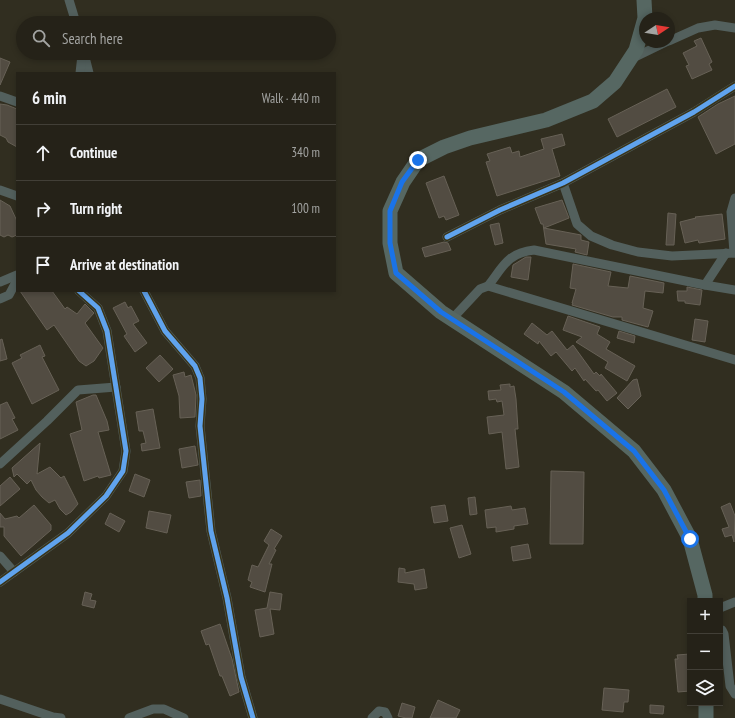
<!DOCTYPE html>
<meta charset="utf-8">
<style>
:root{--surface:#252218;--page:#312f25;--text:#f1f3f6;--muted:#a3a4a2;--line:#423f37}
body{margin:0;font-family:"PT Sans Narrow",sans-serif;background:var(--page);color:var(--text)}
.controls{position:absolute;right:12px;bottom:12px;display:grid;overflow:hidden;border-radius:0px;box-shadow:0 2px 6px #0003}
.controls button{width:36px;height:36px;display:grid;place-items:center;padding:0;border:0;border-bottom:1px solid var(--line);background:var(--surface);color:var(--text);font:20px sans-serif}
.compass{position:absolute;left:639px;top:12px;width:36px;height:36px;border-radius:50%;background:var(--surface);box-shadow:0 2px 6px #0003;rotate:78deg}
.stop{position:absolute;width:12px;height:12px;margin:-9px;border:3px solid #1a73e8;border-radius:50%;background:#fff}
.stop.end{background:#1a73e8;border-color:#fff;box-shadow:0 1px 4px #0008}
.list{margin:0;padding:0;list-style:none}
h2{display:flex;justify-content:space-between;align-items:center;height:52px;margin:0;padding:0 16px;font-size:17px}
h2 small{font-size:13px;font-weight:400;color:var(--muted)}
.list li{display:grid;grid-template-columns:26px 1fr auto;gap:12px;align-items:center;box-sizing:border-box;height:56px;padding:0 16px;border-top:1px solid var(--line)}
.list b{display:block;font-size:15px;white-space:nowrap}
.list em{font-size:13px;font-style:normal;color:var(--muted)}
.icon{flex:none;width:22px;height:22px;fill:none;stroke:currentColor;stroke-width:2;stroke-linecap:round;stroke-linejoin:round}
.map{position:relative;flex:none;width:735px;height:718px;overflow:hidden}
.search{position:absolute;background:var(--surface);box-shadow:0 2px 6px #0003;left:16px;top:16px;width:320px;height:44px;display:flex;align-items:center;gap:10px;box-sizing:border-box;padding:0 14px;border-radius:22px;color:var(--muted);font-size:15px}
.panel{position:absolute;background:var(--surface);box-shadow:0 2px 6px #0003;left:16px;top:72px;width:320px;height:220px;border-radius:0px}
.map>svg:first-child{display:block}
.building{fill:#524c42;stroke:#676156}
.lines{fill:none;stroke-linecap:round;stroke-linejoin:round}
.minor{stroke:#53605d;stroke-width:9}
.primary{stroke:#566762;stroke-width:15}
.cycleway-casing{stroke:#393318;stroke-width:8}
.cycleway{stroke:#60a3ed;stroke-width:5}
.route{stroke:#1a73e8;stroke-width:5}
</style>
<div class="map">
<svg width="735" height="718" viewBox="0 0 735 718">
<rect width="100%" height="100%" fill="#312e20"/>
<g class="building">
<path d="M701,38L712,62L709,64L712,70L692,79L686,66L689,65L683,53L697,46L694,41Z"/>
<path d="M0,58L10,62L0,85Z"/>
<path d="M667,89L676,107L617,137L608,119Z"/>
<path d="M735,96V144L716,154L698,117L718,104Z"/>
<path d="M0,104L7,105L17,109V147L8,142L6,138L0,135Z"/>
<path d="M562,134L565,145L552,149L560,176L497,196L486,162L490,161L487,154L510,147L512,153L519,151L520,157L544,149L541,139Z"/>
<path d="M444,176L459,215L446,220L444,216L439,218L426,183Z"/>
<path d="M0,200L10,206L17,221V235L12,237L8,235L4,237L0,235Z"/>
<path d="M562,200L569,218L544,228L581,235V240L589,242L587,255L575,252L576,249L546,244L543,224H541L535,208Z"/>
<path d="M668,213L676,214L674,245H666Z"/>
<path d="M722,214L725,239L699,243L698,240L685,243L680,222L696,218L695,217Z"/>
<path d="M499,223L503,243L495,245L490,225Z"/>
<path d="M444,242L448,243L451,250L425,257L422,248Z"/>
<path d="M526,257H531L528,280L511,277L513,265Z"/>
<path d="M573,264L611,272L608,286L628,288L630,276L664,283L663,293L645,291L643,308L653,311L648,327L622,320V317H613L572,305L573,303H572L576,289L570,288Z"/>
<path d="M687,287L702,290L700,305L685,303V301H678L677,291H687Z"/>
<path d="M20,291H52L65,309L67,307L77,314L85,304L94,313L85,323L103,348L94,361L86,366L79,361L54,325L47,330Z"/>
<path d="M125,302L128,308L131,306L139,321L133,324L147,343L135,352L124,336L127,334L113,308Z"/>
<path d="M568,316L600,327L597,334L610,342L606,349L635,366L627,381L605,368L608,362L576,342L582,337L563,330Z"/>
<path d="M695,319L708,321L705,342L692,340Z"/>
<path d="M532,323L547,335L552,331L567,350L573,345L594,374L596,372L600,376L601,374L617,393L607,401L598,390L596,391L585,379L584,381L575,368L572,371L556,352L551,356L539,341L538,344L524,334Z"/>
<path d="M619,331L635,336L634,343L617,338Z"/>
<path d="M2,339L7,359L0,361V340Z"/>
<path d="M40,345L45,356L42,357L59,390L32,404L12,363L22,358L20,355Z"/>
<path d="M160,355L173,369L159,382L146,368Z"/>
<path d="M184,372L185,377L191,375L196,395L195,417L180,418L179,396L173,375Z"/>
<path d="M637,379L641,396L628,409L617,398L633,380Z"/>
<path d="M510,384V387L514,386L516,399L518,429H515L519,467L506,469L502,432L489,434L487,417L504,415L502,401L497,402L496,399L489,400L488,391L501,390L500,385Z"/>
<path d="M93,395H96L107,421L109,430L98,432L111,475L99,478L98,476L84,481L70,434L82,430L76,402Z"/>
<path d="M7,402L15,418L12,419L18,430L0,439V405Z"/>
<path d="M153,409L160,448L142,451L141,444L146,443L143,431H139L136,412Z"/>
<path d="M40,443L37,474L50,467L61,478L64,476L78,504L71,512L66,515L60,509L55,500L49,503L42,497L36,490L31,480L27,484L17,474L14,477L12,468Z"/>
<path d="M195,446L198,465L182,468L179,449Z"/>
<path d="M551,471L584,472L583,544H550Z"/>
<path d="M135,474L150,480L144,497L129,491Z"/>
<path d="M10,477L20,489L0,506V486Z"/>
<path d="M200,480L201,496L189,498L186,482Z"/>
<path d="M475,497L477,514L470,515L468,498Z"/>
<path d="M730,503L735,516L734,542L732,535L725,537L722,529L729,527L721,507Z"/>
<path d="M34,505L51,525V530L21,556L4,536V527H0V513L5,519L17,516L19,518Z"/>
<path d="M445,505L448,521L434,523L431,507Z"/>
<path d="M511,506L512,510L525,508L528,524L514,526V529L496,532V527L487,528L485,510Z"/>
<path d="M149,511L171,515L167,533L146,528Z"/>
<path d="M110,513L125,521L119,532L105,524Z"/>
<path d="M462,525L471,554L459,558L450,528Z"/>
<path d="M271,529L282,536L274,549L276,550L269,564H272L265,592L250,587L252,582L248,580L252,565L258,567L269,545L264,541Z"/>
<path d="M528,544L531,558L513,561L511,547Z"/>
<path d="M399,568L405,569V573L424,569L427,588L415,590L414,584L398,582Z"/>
<path d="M85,592L92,594L90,600L96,601L94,608L82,605Z"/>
<path d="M270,592L282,594L280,610L270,609L274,634L260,637L255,610L267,608Z"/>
<path d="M220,624L232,659L239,692L230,696L222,676H220L209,644L206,645L201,631Z"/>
<path d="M690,654V691L678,692L675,659H678L677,655Z"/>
<path d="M604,688L629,690L628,702H624L623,712L602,710Z"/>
<path d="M438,700L460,710L456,718H430Z"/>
<path d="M402,703L415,707L412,718H406L398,716Z"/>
<path d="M650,705L664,706L663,714L650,713Z"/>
</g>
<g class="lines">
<g class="minor">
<path d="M69,0L76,23"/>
<path d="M669,41L698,28L715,25L735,28"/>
<path d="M84,53L89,73"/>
<path d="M633,58L666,42"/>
<path d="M80,73L82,55"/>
<path d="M0,96L17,102"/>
<path d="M563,183L577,224L591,236L612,245L638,252L672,256L735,253"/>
<path d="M0,190L17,196"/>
<path d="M447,237L500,210L563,183L694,112L735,86"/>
<path d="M734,253L731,212L735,198"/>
<path d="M0,282L17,275"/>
<path d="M705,285L726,253"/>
<path d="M488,286C503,267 507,253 534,250L705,285L735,290"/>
<path d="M144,291L165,331L195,366L200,378L202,399L200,426L211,531L227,598L241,677L253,718"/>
<path d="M0,299L9,295L17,280"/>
<path d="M452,319L480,289L488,286L735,360"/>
<path d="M0,464L47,421L78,390L116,387"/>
<path d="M0,556L14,572"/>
<path d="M0,582L68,533L106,496L123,471L126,451L107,331L98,308L79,291"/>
<path d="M720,608L735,602"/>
<path d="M720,630H722L724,634L730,686L735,694"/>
<path d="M0,699L53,717L61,718"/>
<path d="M129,718L153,709H164L184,718"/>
<path d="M372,718L379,711L385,712L388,718"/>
</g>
<g class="primary">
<path d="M644,0L645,18L636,50L615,82L593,101L546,120L470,138L444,147L418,160L403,182L390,211V243L396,273L441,312L564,392L634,451L664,490L690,539L705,595V601"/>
<path d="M706,718V703"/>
</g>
<defs>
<g id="cycleway">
<path d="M447,237L500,210L563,183L694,112L735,86"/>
<path d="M144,291L165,331L195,366L200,378L202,399L200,426L211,531L227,598L241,677L253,718"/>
<path d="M0,582L68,533L106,496L123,471L126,451L107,331L98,308L79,291"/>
</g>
</defs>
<use href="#cycleway" class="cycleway-casing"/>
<use href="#cycleway" class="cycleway"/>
</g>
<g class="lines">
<path class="route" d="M418,160L402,182L390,211V243L396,273L441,312L564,392L634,451L664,490L690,539"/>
</g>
</svg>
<div class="controls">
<button>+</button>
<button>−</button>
<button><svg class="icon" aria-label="layers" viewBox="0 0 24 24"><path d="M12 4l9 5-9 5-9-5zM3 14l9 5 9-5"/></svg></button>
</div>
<svg class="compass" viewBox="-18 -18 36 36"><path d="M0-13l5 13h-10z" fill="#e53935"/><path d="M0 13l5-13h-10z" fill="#a3a4a2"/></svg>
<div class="stop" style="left:690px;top:539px"></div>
<div class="stop end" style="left:418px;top:160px"></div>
<div class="search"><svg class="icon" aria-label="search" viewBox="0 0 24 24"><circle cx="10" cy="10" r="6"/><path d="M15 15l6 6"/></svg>Search here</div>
<section class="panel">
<h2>6 min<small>Walk · 440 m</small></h2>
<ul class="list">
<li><svg class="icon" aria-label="ahead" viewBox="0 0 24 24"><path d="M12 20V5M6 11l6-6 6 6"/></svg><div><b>Continue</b></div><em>340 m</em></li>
<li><svg class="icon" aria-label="right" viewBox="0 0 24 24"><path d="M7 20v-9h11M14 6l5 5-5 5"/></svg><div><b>Turn right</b></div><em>100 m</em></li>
<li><svg class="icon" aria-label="arrive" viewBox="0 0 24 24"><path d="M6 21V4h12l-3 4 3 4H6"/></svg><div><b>Arrive at destination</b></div></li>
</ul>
</section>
</div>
